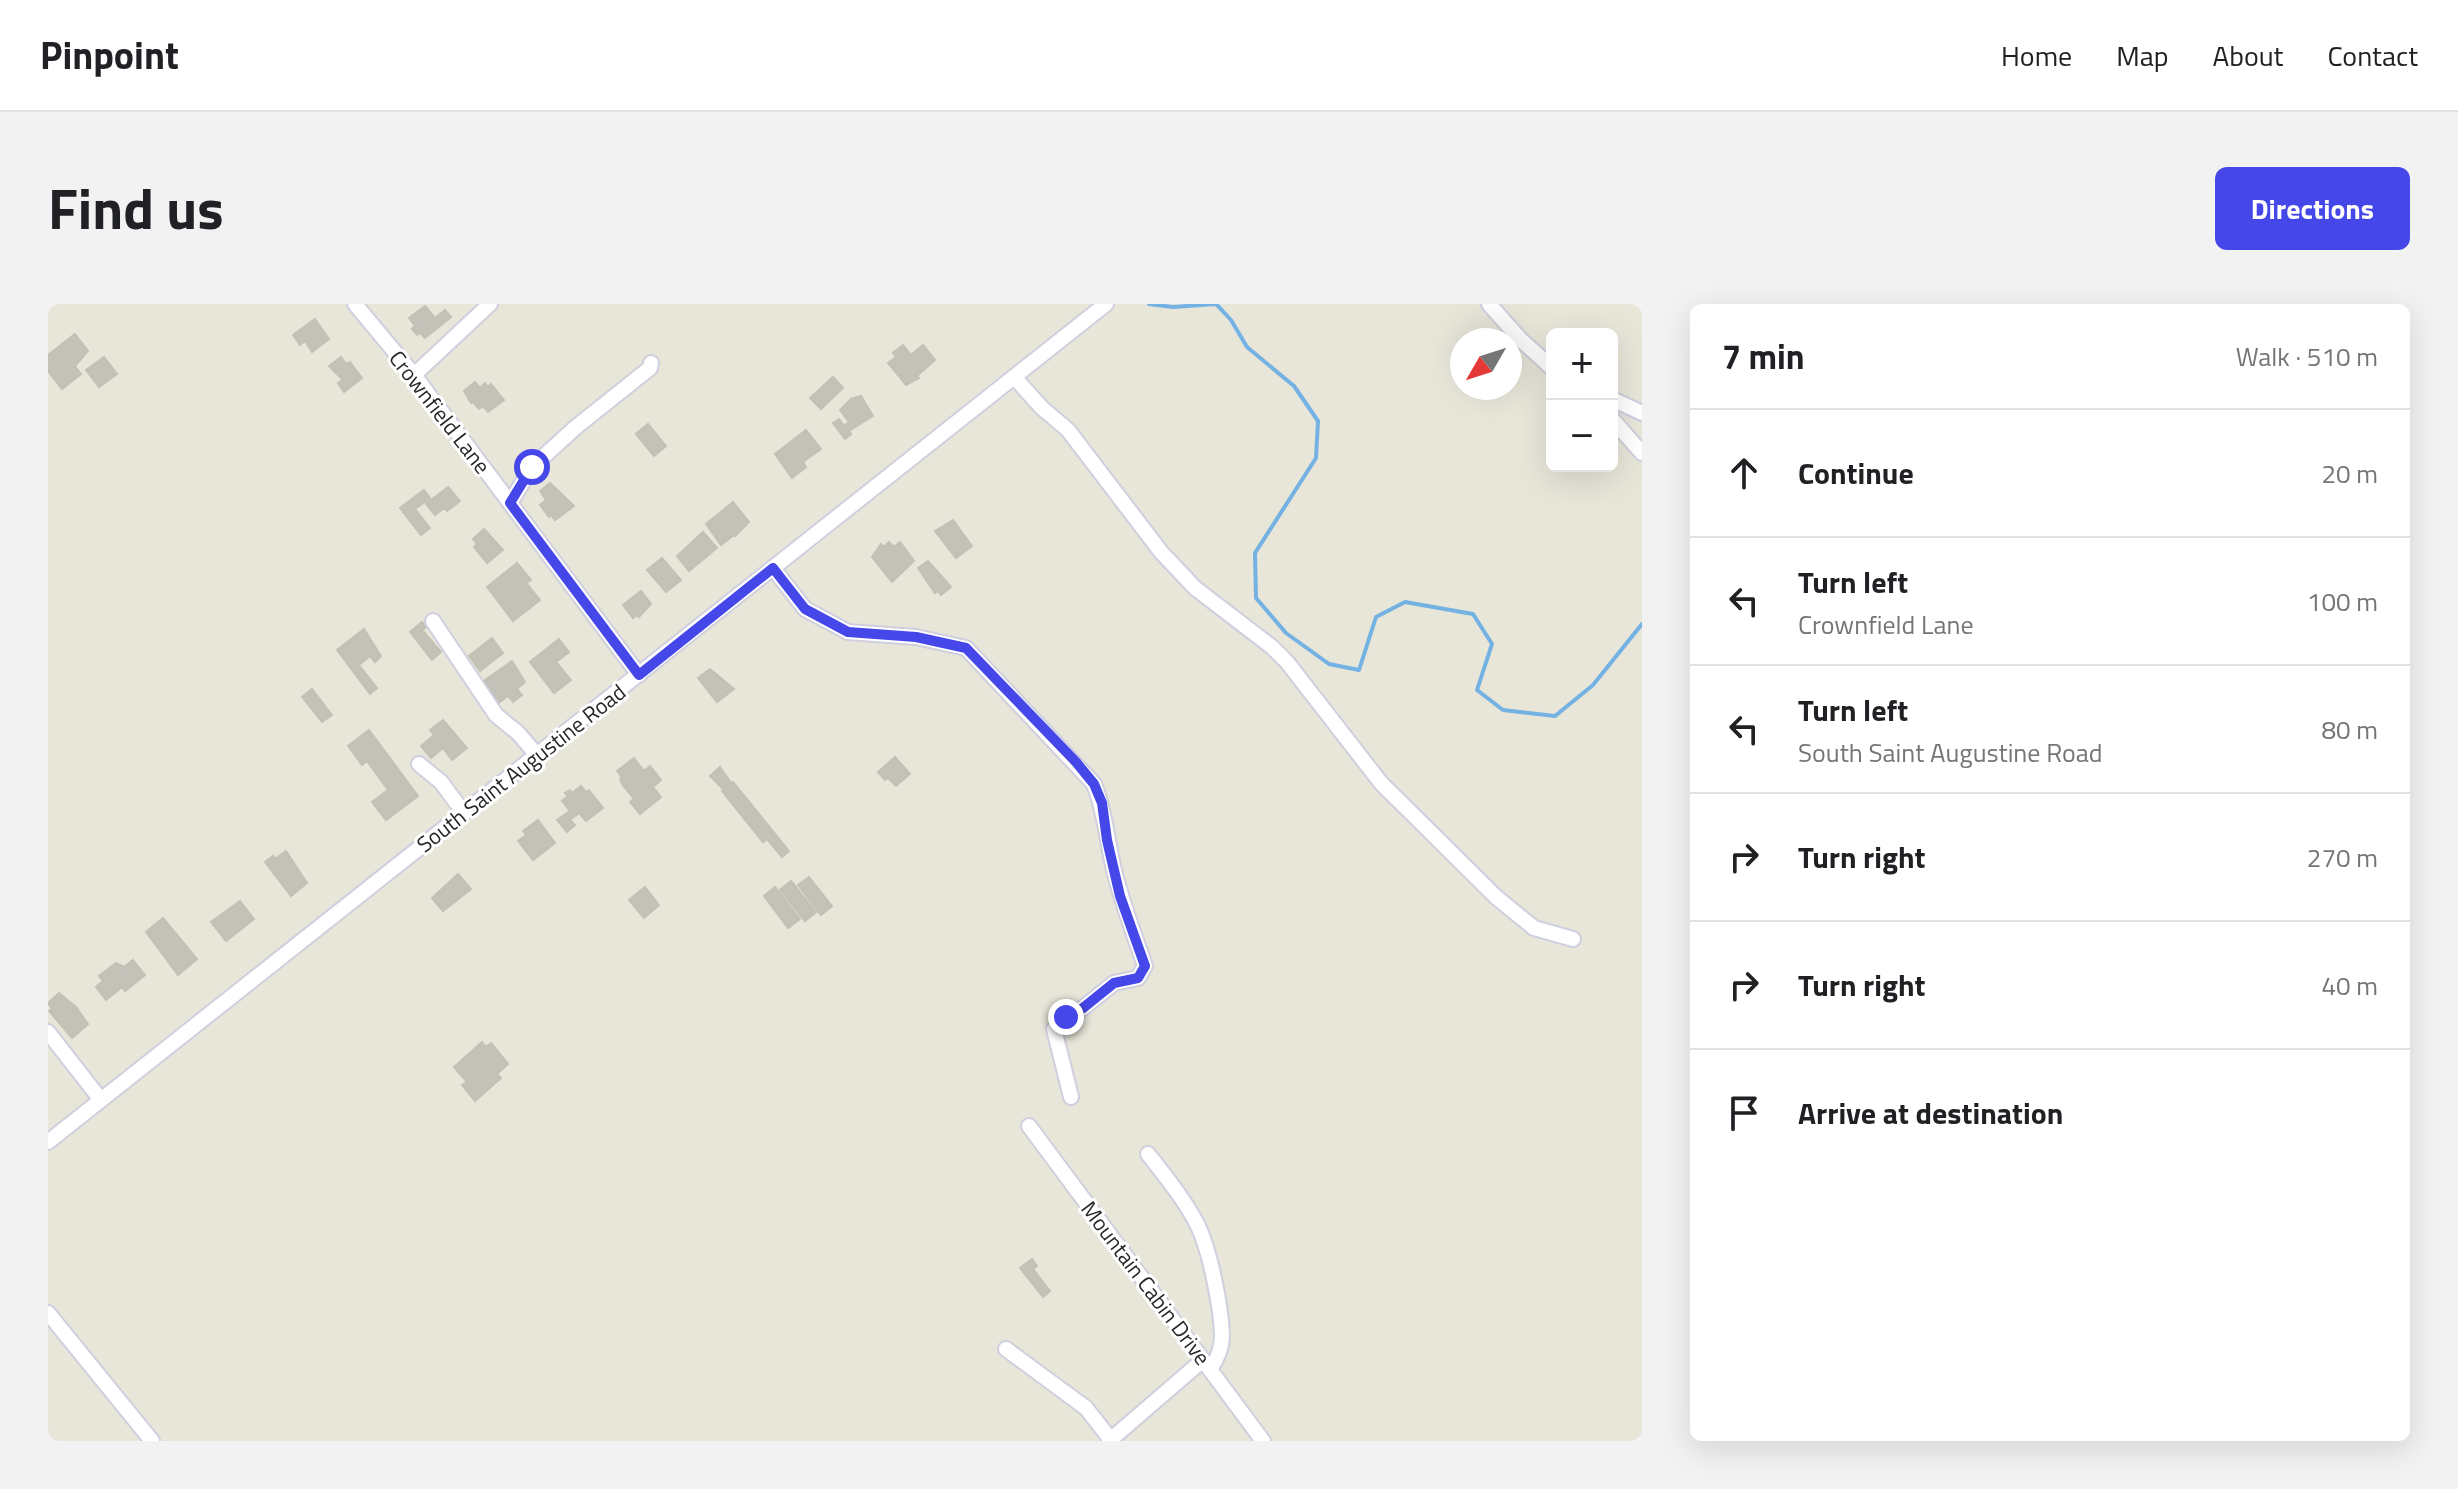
<!DOCTYPE html>
<meta charset="utf-8">
<style>
:root{--surface:#fff;--page:#f2f2f2;--text:#202124;--muted:#757577;--line:#e0e0e0;--accent:#4647e9}
body{margin:0;font-family:"Titillium Web",sans-serif;background:var(--page);color:var(--text)}
.controls{position:absolute;right:24px;top:24px;display:grid;overflow:hidden;border-radius:12px;box-shadow:0 8px 32px #0002}
.controls button{width:72px;height:72px;display:grid;place-items:center;padding:0;border:0;border-bottom:2px solid var(--line);background:var(--surface);color:var(--text);font:40px sans-serif}
.compass{position:absolute;left:1402px;top:24px;width:72px;height:72px;border-radius:50%;background:var(--surface);box-shadow:0 8px 32px #0002;rotate:231deg}
.stop{position:absolute;width:24px;height:24px;margin:-18px;border:6px solid #4647e9;border-radius:50%;background:#fff}
.stop.end{background:#4647e9;border-color:#fff;box-shadow:0 2px 8px #0008}
.list{margin:0;padding:0;list-style:none}
h2{display:flex;justify-content:space-between;align-items:center;height:104px;margin:0;padding:0 32px;font-size:34px}
h2 small{font-size:26px;font-weight:400;color:var(--muted)}
.list li{display:grid;grid-template-columns:52px 1fr auto;gap:24px;align-items:center;box-sizing:border-box;height:128px;padding:0 32px;border-top:2px solid var(--line)}
.list b{display:block;font-size:30px;white-space:nowrap}
.list p{margin:0;font-size:26px;white-space:nowrap;color:var(--muted)}
.list em{font-size:26px;font-style:normal;color:var(--muted)}
.icon{flex:none;width:44px;height:44px;fill:none;stroke:currentColor;stroke-width:2;stroke-linecap:round;stroke-linejoin:round}
.map{position:relative;flex:none;width:1594px;height:1137px;overflow:hidden;border-radius:12px}
header{display:flex;align-items:center;gap:48px;box-sizing:border-box;height:112px;padding:0 40px;background:var(--surface);border-bottom:2px solid var(--line)}
header strong{font-size:38px}
nav{display:flex;gap:44px;margin-inline-start:auto;font-size:28px}
.intro{display:flex;align-items:center;justify-content:space-between;box-sizing:border-box;height:192px;padding:0 48px}
h1{margin:0;font-size:56px}
.button{padding:20px 36px;border-radius:12px;background:var(--accent);color:#fff;font-size:28px;font-weight:700}
main{display:flex;gap:48px;padding:0 48px}
aside{flex:1;background:var(--surface);border-radius:12px;box-shadow:0 8px 32px #0002}
.map>svg:first-child{display:block}
.lines{fill:none;stroke-linecap:round;stroke-linejoin:round}
.stream{stroke:#74b2e3;stroke-width:4}
.building{fill:#c4c1b9;stroke:#c3c0b4;stroke-width:2}
.minor-casing{stroke:#cfcfdf;stroke-width:18}
.minor{stroke:#fff;stroke-width:14}
.route{stroke:#4647e9;stroke-width:10}
.labels{text-anchor:middle;dominant-baseline:central;stroke-width:6;stroke-linejoin:round;paint-order:stroke}
.street-label{font-size:22px;fill:#272727;stroke:#fff}
</style>
<header>
<strong>Pinpoint</strong>
<nav><a>Home</a><a>Map</a><a>About</a><a>Contact</a></nav>
</header>
<div class="intro"><h1>Find us</h1><a class="button">Directions</a></div>
<main>
<div class="map">
<svg width="1594" height="1137" viewBox="0 0 1594 1137">
<rect width="100%" height="100%" fill="#e8e5d9"/>
<g class="lines">
<path class="stream" d="M1101,0L1125,3L1168,0L1183,16L1199,43L1246,82L1270,117L1268,154L1207,249L1208,294L1238,329L1281,360L1311,366L1328,313L1357,298L1425,310L1444,340L1429,386L1455,406L1507,412L1545,381L1594,320"/>
</g>
<g class="building">
<path d="M377,2L387,14L397,6L403,13L377,34L372,29L369,31L364,25L367,22L361,14Z"/>
<path d="M267,15L281,35L264,48L257,37L252,41L245,31Z"/>
<path d="M27,30L40,47L27,62L33,70L14,85L0,67V51Z"/>
<path d="M855,41L863,51L875,41L887,56L869,72L871,74L858,81L840,59L848,53L845,49Z"/>
<path d="M56,53L69,70L51,83L38,66Z"/>
<path d="M293,53L298,60L302,58L314,74L296,88L290,79L295,76L281,62Z"/>
<path d="M785,73L795,84L773,105L762,94Z"/>
<path d="M427,78L432,84L437,79L440,83L443,80L456,96L440,108L435,102L431,105L425,98L423,99L416,87Z"/>
<path d="M813,92L825,112L801,127L803,130L797,135L785,119L791,115L796,122L801,118L792,106L803,95Z"/>
<path d="M600,120L618,142L606,152L588,130Z"/>
<path d="M758,126L773,145L755,158L758,163L744,174L727,150Z"/>
<path d="M502,179L526,202L507,216L503,211L501,213L492,201L498,196L492,187Z"/>
<path d="M400,183L412,197L399,207L396,204L387,211L378,200Z"/>
<path d="M376,186L382,194L367,205L382,224L373,231L352,204Z"/>
<path d="M685,198L701,218L687,232L686,231L673,241L658,220Z"/>
<path d="M905,216L924,242L908,254L887,227Z"/>
<path d="M436,225L455,246L439,259L426,243L429,240L425,235Z"/>
<path d="M655,228L669,244L641,267L629,252Z"/>
<path d="M841,238L846,243L852,238L866,257L844,278L824,253L833,240L836,243Z"/>
<path d="M614,254L633,276L618,288L599,266Z"/>
<path d="M880,257L903,283L893,291L890,287L887,289L870,264Z"/>
<path d="M469,259L483,276L478,279L492,296L465,317L439,283Z"/>
<path d="M593,287L603,300L591,313L589,311L585,314L575,301Z"/>
<path d="M374,318L378,323L372,328H376L393,348L384,356L362,328Z"/>
<path d="M316,325L333,352L327,358L322,352L311,361L329,384L322,390L289,346Z"/>
<path d="M444,334L455,349L432,367L421,352Z"/>
<path d="M511,335L521,348L508,358L523,376L506,389L482,358Z"/>
<path d="M464,357L477,378L469,385L474,391L465,398L460,392L448,401L433,379Z"/>
<path d="M662,365L686,385L669,398L650,374Z"/>
<path d="M264,385L284,411L274,418L254,393Z"/>
<path d="M395,416L419,444L404,456L395,444L383,454L373,442L386,431L382,426Z"/>
<path d="M321,426L370,492L338,516L324,498L340,486L319,457L314,461L300,442Z"/>
<path d="M847,453L862,470L848,482L840,474L837,476L830,468Z"/>
<path d="M586,454L596,467L602,462L613,476L605,483L613,493L592,510L582,498L586,495L574,480L572,475L574,473L569,467Z"/>
<path d="M672,463L683,479L685,478L741,547L734,553L719,535L715,538L674,487L676,486L662,472Z"/>
<path d="M533,482L538,488L541,486L555,504L538,517L531,509L522,516L527,521L519,528L509,516L522,507L514,497L520,492L517,489L522,486L524,489Z"/>
<path d="M490,516L507,539L485,556L470,537L478,531L475,527Z"/>
<path d="M238,547L259,579L243,592L217,558L225,552L227,555Z"/>
<path d="M410,570L423,585L395,607L384,594Z"/>
<path d="M761,573L784,602L773,611L750,581Z"/>
<path d="M743,577L768,608L757,617L732,586Z"/>
<path d="M597,583L611,601L596,614L581,596Z"/>
<path d="M727,583L752,615L740,624L716,592Z"/>
<path d="M192,597L206,615L178,637L163,618Z"/>
<path d="M115,614L149,655L130,671L98,628Z"/>
<path d="M85,656L97,671L77,687L74,683L58,696L48,683L55,677L51,672L68,659L76,663Z"/>
<path d="M11,689L28,703L40,720L24,734L1,707L4,705L0,699Z"/>
<path d="M434,738L438,743L443,739L460,760L449,770L453,774L427,797L414,781L419,778L406,763Z"/>
<path d="M984,955L989,962L985,965L1002,987L995,993L972,964Z"/>
</g>
<g class="lines">
<defs>
<g id="minor">
<path d="M307,0L366,71L591,371"/>
<path d="M1441,0L1472,35L1504,64"/>
<path d="M366,71L442,0"/>
<path d="M966,73L994,104L1020,126L1113,248L1147,284L1224,343L1239,358L1333,479L1448,593L1486,624L1525,635"/>
<path d="M1564,95L1594,109"/>
<path d="M1564,115L1594,149"/>
<path d="M462,199L484,163L528,123L602,64L603,59"/>
<path d="M725,264L757,305L800,328L868,333L918,344L1046,480C1057,507 1059,537 1066,566C1074,599 1086,630 1097,662L1090,674L1066,679L1035,704L1018,713L1006,725L1023,793"/>
<path d="M385,317L448,411L470,429L489,451"/>
<path d="M371,460L393,478L416,509"/>
<path d="M0,728L53,796"/>
<path d="M981,822L1215,1137"/>
<path d="M0,838L1058,0"/>
<path d="M1100,850C1118,873 1137,896 1150,922C1162,947 1173,1002 1174,1031C1174,1043 1169,1056 1162,1065"/>
<path d="M0,1009L104,1137"/>
<path d="M958,1045L1038,1104L1063,1136"/>
<path d="M1061,1137L1155,1056"/>
</g>
</defs>
<use href="#minor" class="minor-casing"/>
<use href="#minor" class="minor"/>
</g>
<g class="lines">
<path class="route" d="M484,163L462,199L591,371L725,264L757,305L800,328L868,333L918,344L1028,458L1046,480L1054,499L1059,536L1072,592L1097,662L1090,674L1066,679L1035,704L1018,713"/>
</g>
<g class="labels">
<g class="street-label">
<text transform="translate(392 108) rotate(52)">Crownfield Lane</text>
<text transform="translate(473 464) rotate(-38)">South Saint Augustine Road</text>
<text transform="translate(1098 979) rotate(53)">Mountain Cabin Drive</text>
</g>
</g>
</svg>
<div class="controls">
<button>+</button>
<button>−</button>
</div>
<svg class="compass" viewBox="-18 -18 36 36"><path d="M0-13l5 13h-10z" fill="#e53935"/><path d="M0 13l5-13h-10z" fill="#757577"/></svg>
<div class="stop" style="left:484px;top:163px"></div>
<div class="stop end" style="left:1018px;top:713px"></div>
</div>
<aside>
<h2>7 min<small>Walk · 510 m</small></h2>
<ul class="list">
<li><svg class="icon" aria-label="ahead" viewBox="0 0 24 24"><path d="M12 20V5M6 11l6-6 6 6"/></svg><div><b>Continue</b></div><em>20 m</em></li>
<li><svg class="icon" aria-label="left" viewBox="0 0 24 24"><path d="M17 20v-9H6M10 6l-5 5 5 5"/></svg><div><b>Turn left</b><p>Crownfield Lane</p></div><em>100 m</em></li>
<li><svg class="icon" aria-label="left" viewBox="0 0 24 24"><path d="M17 20v-9H6M10 6l-5 5 5 5"/></svg><div><b>Turn left</b><p>South Saint Augustine Road</p></div><em>80 m</em></li>
<li><svg class="icon" aria-label="right" viewBox="0 0 24 24"><path d="M7 20v-9h11M14 6l5 5-5 5"/></svg><div><b>Turn right</b></div><em>270 m</em></li>
<li><svg class="icon" aria-label="right" viewBox="0 0 24 24"><path d="M7 20v-9h11M14 6l5 5-5 5"/></svg><div><b>Turn right</b></div><em>40 m</em></li>
<li><svg class="icon" aria-label="arrive" viewBox="0 0 24 24"><path d="M6 21V4h12l-3 4 3 4H6"/></svg><div><b>Arrive at destination</b></div></li>
</ul>
</aside>
</main>
